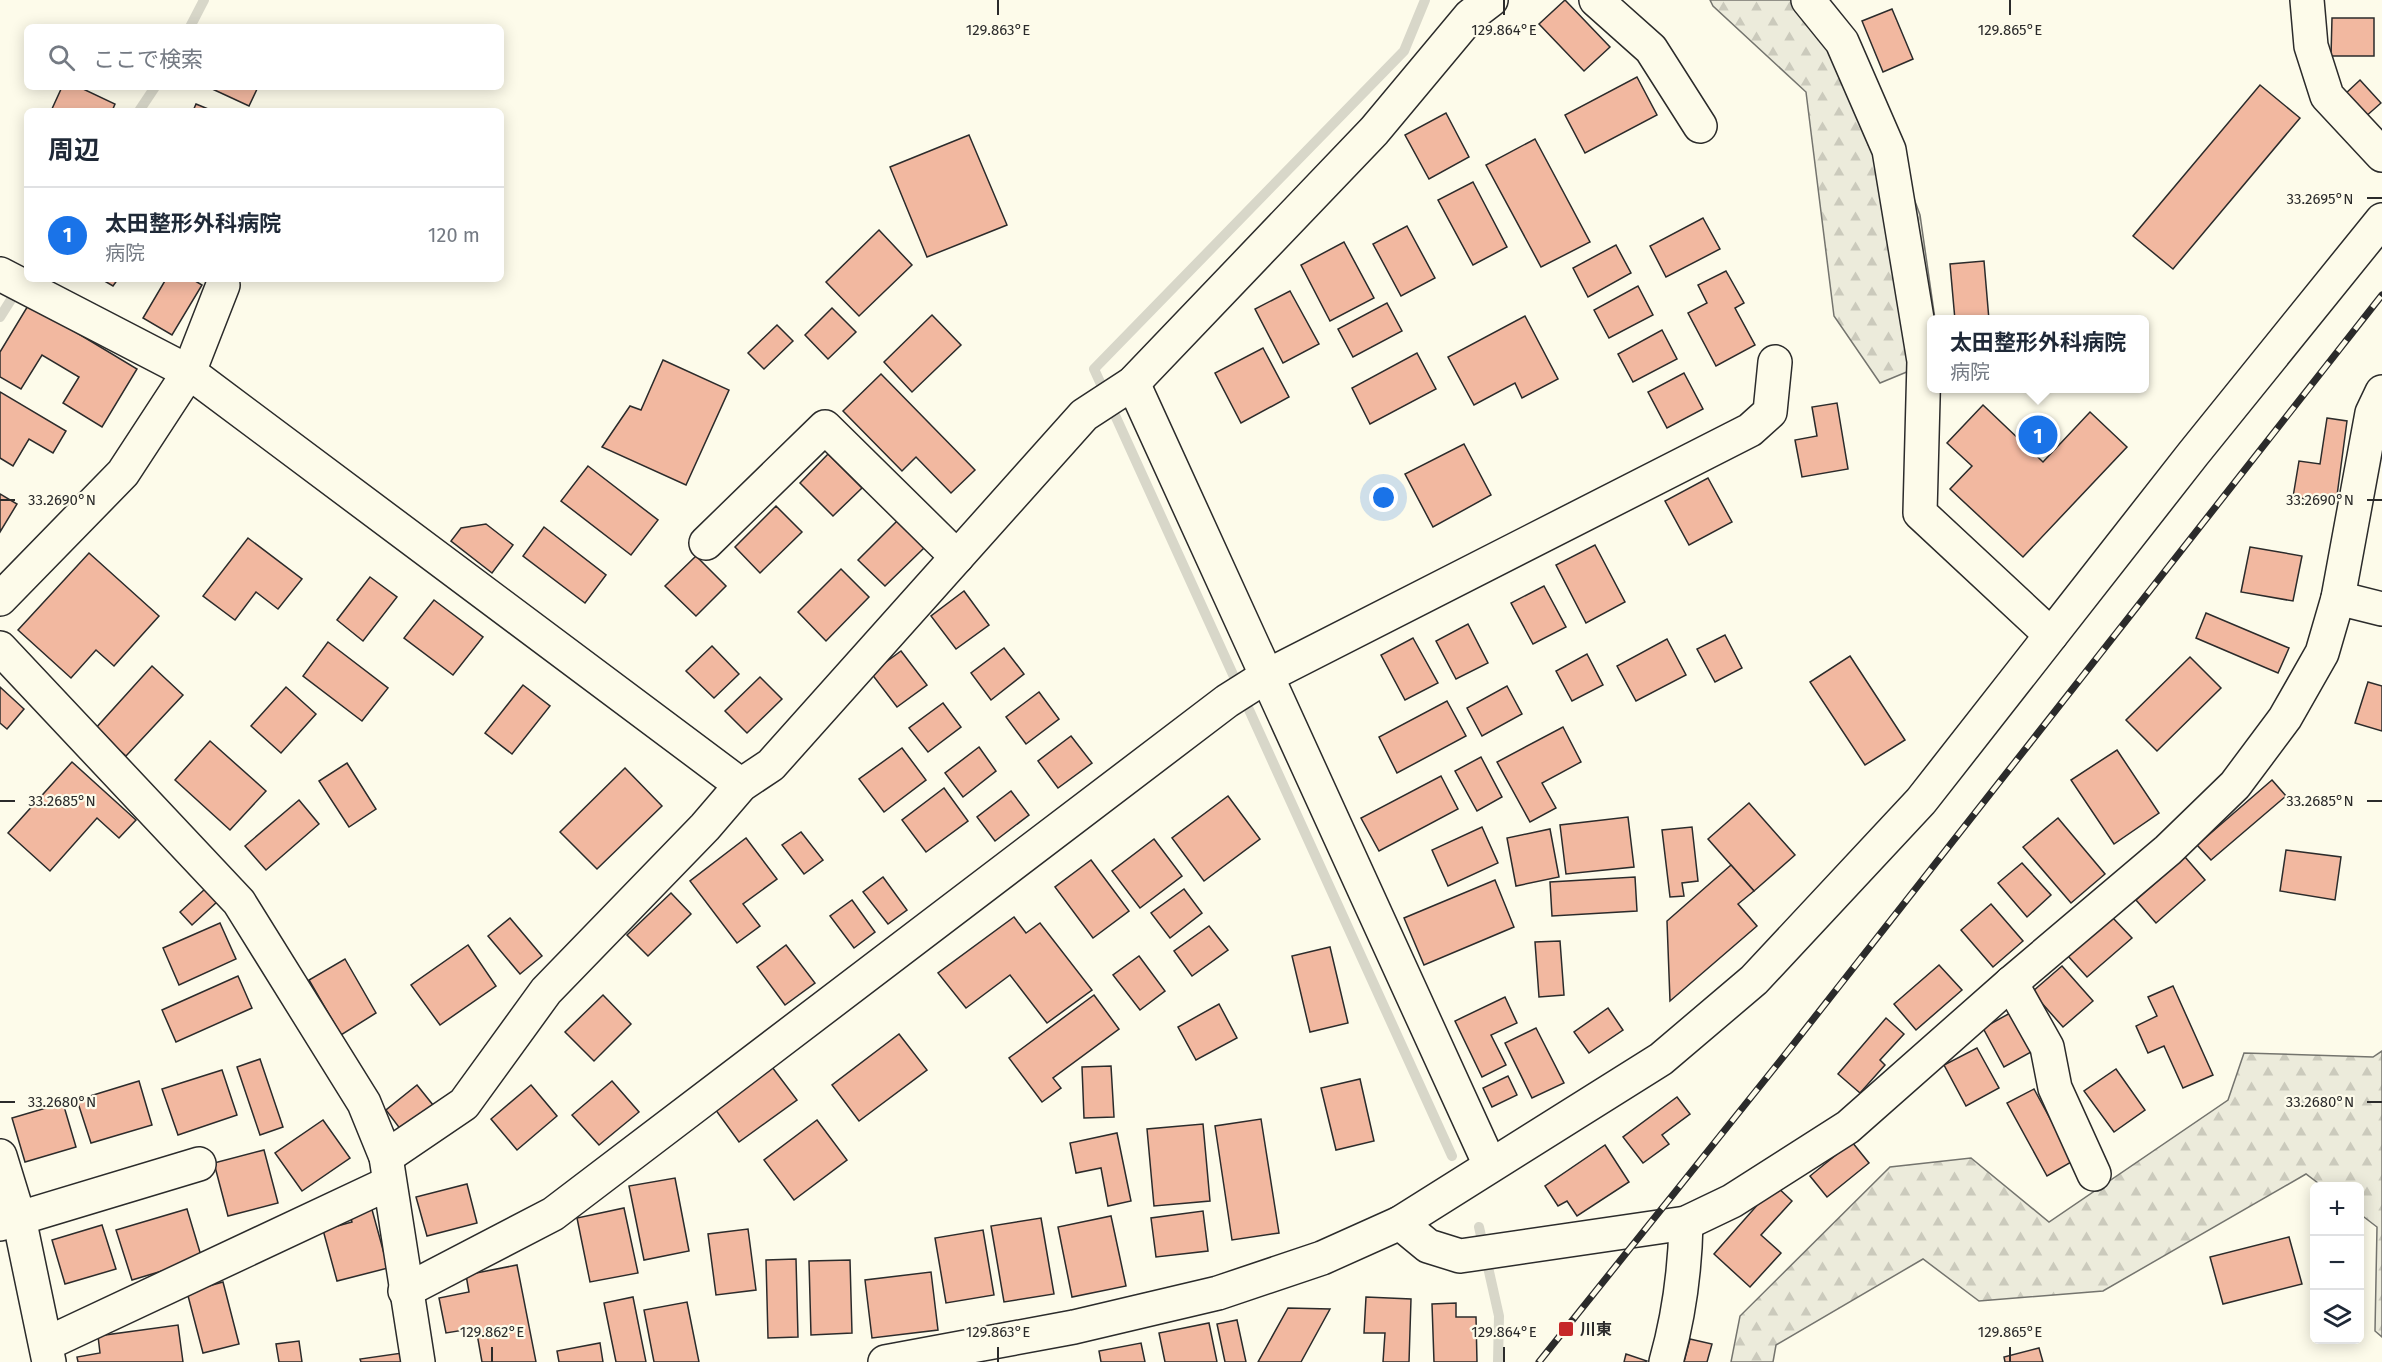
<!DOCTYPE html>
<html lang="ja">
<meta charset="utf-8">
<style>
:root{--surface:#fff;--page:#f2f2f3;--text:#1f2937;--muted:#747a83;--line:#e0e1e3;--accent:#1a73e8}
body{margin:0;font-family:"Fira Sans","Noto Sans JP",sans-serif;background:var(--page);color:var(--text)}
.controls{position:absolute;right:18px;bottom:18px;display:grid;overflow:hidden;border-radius:9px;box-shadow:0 3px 15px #0003}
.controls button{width:54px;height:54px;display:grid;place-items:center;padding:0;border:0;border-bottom:2px solid var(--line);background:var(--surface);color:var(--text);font:30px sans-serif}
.you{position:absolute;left:1384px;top:498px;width:21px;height:21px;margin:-15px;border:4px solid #fff;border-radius:50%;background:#1a73e8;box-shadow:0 0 0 9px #1a73e833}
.badge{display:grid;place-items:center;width:39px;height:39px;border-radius:50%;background:var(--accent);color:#fff;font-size:20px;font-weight:700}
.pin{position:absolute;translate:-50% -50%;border:3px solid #fff;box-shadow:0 2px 6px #0006}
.popup{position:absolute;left:1927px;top:315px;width:222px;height:78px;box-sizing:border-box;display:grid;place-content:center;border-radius:9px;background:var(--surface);filter:drop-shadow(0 2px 4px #0005);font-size:20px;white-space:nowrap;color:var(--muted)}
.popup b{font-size:22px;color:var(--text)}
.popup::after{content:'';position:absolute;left:50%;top:100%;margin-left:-12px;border:12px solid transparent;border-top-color:var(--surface)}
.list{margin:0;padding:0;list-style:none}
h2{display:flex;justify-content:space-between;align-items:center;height:78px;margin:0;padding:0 24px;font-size:26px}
h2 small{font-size:20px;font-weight:400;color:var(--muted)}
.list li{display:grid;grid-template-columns:39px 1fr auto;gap:18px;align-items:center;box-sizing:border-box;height:96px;padding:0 24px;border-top:2px solid var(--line)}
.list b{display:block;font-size:22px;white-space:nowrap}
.list p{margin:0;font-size:20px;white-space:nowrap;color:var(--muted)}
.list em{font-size:20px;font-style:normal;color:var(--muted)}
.icon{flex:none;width:33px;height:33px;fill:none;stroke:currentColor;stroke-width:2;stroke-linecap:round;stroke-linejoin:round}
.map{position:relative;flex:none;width:2382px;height:1362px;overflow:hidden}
.search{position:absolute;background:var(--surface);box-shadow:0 3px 15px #0003;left:24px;top:24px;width:480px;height:66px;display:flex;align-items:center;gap:15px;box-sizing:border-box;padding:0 21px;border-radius:9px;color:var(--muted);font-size:22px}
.panel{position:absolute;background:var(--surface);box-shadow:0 3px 15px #0003;left:24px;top:108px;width:480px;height:174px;border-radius:9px}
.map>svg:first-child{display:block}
.forest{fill:url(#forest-firs);stroke:#74746e;stroke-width:1.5}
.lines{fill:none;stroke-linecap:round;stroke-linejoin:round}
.stream{stroke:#d8d7c9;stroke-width:10}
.building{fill:#f2b8a0;stroke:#2b2b2b;stroke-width:1.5}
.street-casing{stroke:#2b2b2b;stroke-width:36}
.secondary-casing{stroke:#2b2b2b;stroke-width:36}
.street{stroke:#fdfbea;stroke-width:33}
.secondary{stroke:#fdfbea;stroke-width:33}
.rail-casing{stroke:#2b2b2b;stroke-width:7}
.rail{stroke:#fdfbea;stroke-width:4.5;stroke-dasharray:14;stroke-linecap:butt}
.ticks{fill:none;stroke:#2b2b2b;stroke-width:2}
.poi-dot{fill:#c62828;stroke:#fdfbea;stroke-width:2}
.labels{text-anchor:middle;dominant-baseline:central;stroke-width:4.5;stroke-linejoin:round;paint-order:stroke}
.poi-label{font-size:16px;font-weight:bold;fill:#2b2b2b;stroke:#fdfbea;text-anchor:start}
.ticks-label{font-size:15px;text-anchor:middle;fill:#2b2b2b;stroke:#fdfbea;stroke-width:4.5;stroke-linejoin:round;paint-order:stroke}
</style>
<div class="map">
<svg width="2382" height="1362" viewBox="0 0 2382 1362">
<defs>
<pattern id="forest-firs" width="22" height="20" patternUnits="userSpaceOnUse" patternTransform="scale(1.5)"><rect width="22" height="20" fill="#ecebdb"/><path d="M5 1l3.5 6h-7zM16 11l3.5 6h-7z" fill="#cbcabc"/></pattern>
</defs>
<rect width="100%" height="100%" fill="#fdfbea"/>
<g class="forest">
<path d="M1710,0H1823L1856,41L1920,215L1935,319L1932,320L1931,362L1880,383L1834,316L1806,92L1713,6Z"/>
<path d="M2382,1051V1337L2375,1331L2377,1227L2360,1214V1186H2322L2306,1174L2103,1291L1979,1301L1923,1259L1776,1345L1773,1362H1731L1740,1316L1890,1167L1971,1158L2049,1222L2228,1100L2244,1053L2373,1057Z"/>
</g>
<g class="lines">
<g class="stream">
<path d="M1425,0L1404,51L1094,369L1452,1156"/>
<path d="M190,27L204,0"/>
<path d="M139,111L155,87"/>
<path d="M0,317L19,287"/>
<path d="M1479,1227L1499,1316L1498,1362"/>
</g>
</g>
<g class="building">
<path d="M1565,0L1610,47L1584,71L1539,24Z"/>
<path d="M1892,9L1913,59L1883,72L1862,21Z"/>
<path d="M2332,18H2374V56H2331Z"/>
<path d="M1637,77L1657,115L1585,153L1565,115Z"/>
<path d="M2360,80L2381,103L2364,118L2344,95Z"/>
<path d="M2260,85L2300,118L2173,269L2133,236Z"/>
<path d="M62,87H79L115,104L112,111H51Z"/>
<path d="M208,87H258L249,106Z"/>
<path d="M196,104L213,111H193Z"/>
<path d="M1446,113L1469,157L1429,179L1405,135Z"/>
<path d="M969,135L1007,225L927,257L890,167Z"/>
<path d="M1535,139L1590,242L1541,267L1486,165Z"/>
<path d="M1473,182L1507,247L1473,265L1438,200Z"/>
<path d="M1703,218L1720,249L1666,277L1650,246Z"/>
<path d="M1407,226L1435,278L1401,296L1373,244Z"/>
<path d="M879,230L912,265L859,316L826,282Z"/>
<path d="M1344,242L1374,298L1330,321L1301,265Z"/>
<path d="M1616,245L1631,273L1588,297L1573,268Z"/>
<path d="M1984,261L1989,320H1955L1950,264Z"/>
<path d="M1726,271L1744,303L1735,308L1755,345L1716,366L1688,313L1707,303L1698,285Z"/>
<path d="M101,279H118L113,286Z"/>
<path d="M166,279H192L202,285L172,335L143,318Z"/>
<path d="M1638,286L1653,315L1609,338L1594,310Z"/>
<path d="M1290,291L1319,344L1283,363L1255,309Z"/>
<path d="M1387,303L1402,331L1353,357L1338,329Z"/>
<path d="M29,304L137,369L102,427L63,403L79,377L42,355L21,389L0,377V352Z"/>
<path d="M832,308L856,332L828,359L805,335Z"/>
<path d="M932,315L961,345L912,392L884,362Z"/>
<path d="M1525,316L1558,379L1522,398L1515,383L1474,405L1448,357Z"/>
<path d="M777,325L793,341L764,369L748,353Z"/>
<path d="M1662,330L1677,359L1633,382L1618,354Z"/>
<path d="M1263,348L1289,397L1241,423L1215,373Z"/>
<path d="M1417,353L1436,389L1370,424L1352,388Z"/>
<path d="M663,360L729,390L686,485L602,447L630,406L641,410Z"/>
<path d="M1684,373L1703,409L1667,428L1648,392Z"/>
<path d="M881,374L975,470L951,493L916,457L902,471L843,411Z"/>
<path d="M0,392L66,431L53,453L29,439L13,466L0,458Z"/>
<path d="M1837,403L1848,469L1802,477L1795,440L1817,436L1812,407Z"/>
<path d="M1983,405L2043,462L2090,412L2127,447L2023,557L1950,489L1972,466L1947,443Z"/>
<path d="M2327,418L2347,421L2336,503L2293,497L2299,461L2320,464Z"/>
<path d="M1464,444L1491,495L1433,527L1405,474Z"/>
<path d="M828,454L862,488L833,516L800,483Z"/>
<path d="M588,466L658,520L631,555L561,501Z"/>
<path d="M1708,478L1732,522L1689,545L1665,501Z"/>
<path d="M0,494L17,504L0,532Z"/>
<path d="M776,506L802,532L760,573L735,547Z"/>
<path d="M897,521L924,548L885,586L858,560Z"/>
<path d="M486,524L513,545L492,573L451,541L461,528Z"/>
<path d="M544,527L606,575L585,603L523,556Z"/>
<path d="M248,538L302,579L278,609L256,592L235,620L203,596Z"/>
<path d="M1595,545L1625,602L1586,623L1556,565Z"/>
<path d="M2250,547L2302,556L2293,601L2241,592Z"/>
<path d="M89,553L159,616L114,666L96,650L71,678L18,630Z"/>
<path d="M696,556L726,586L696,616L665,586Z"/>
<path d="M841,569L869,597L826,641L798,612Z"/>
<path d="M370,577L397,597L363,641L337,620Z"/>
<path d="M1544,586L1566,627L1533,644L1511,603Z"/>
<path d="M964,591L989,625L956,649L931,616Z"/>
<path d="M434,600L483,637L453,675L404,638Z"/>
<path d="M2206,613L2289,648L2278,673L2196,638Z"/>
<path d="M1468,624L1488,663L1456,679L1436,641Z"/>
<path d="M1725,635L1742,668L1715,682L1697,649Z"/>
<path d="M1413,638L1438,683L1405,700L1381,655Z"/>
<path d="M1667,639L1686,675L1636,701L1617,666Z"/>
<path d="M328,642L388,688L362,721L303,676Z"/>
<path d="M712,646L739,674L714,698L686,671Z"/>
<path d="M1004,648L1024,674L991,700L971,673Z"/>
<path d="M901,651L927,685L897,707L871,673Z"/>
<path d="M1587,654L1603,685L1572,701L1556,671Z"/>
<path d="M1850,656L1905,740L1865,765L1810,682Z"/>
<path d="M2190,657L2221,688L2157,751L2126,720Z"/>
<path d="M152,666L183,695L126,756L95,729Z"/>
<path d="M760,677L782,699L747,733L725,711Z"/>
<path d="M2368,682L2382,686V731L2355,723Z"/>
<path d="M523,685L550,706L512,754L485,733Z"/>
<path d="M1507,686L1522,714L1482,736L1467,708Z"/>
<path d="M0,687L24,709L7,729L0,723Z"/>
<path d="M286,687L316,714L281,753L251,726Z"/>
<path d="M1039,692L1059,719L1026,744L1006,717Z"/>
<path d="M1447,701L1466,736L1397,773L1379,737Z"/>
<path d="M943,703L961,727L928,752L909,728Z"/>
<path d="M1563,727L1581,762L1542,783L1556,808L1530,822L1497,762Z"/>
<path d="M1071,736L1092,763L1058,788L1038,761Z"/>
<path d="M210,741L266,791L230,830L175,780Z"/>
<path d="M979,747L996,771L963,797L945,773Z"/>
<path d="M902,748L926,780L884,812L859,779Z"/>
<path d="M2117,750L2159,813L2114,844L2071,780Z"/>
<path d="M1481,757L1502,797L1477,811L1455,771Z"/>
<path d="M72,762L136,820L119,838L97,818L50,871L8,833Z"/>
<path d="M347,763L376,809L349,827L319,781Z"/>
<path d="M625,768L662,806L597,869L560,832Z"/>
<path d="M1441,776L1458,809L1379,851L1361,818Z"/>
<path d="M2272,780L2286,796L2211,860L2197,845Z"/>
<path d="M944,788L968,821L926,852L902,820Z"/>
<path d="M1011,791L1029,815L995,841L977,817Z"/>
<path d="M1228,796L1260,839L1204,881L1172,838Z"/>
<path d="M299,800L319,824L266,870L245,846Z"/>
<path d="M1749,803L1795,855L1754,891L1708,839Z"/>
<path d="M1628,817L1634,867L1566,874L1560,825Z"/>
<path d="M2058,818L2105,874L2071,903L2023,847Z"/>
<path d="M1482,827L1498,863L1448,886L1432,850Z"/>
<path d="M1692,827L1698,881L1682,883L1684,896L1670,897L1662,830Z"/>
<path d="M1550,829L1559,877L1516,886L1507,838Z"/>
<path d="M801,832L823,860L804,874L782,845Z"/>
<path d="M746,838L777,879L743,904L760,926L737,943L690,881Z"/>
<path d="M1154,839L1182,876L1140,908L1112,871Z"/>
<path d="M2286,850L2341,857L2335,900L2280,891Z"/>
<path d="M2185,857L2205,880L2156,923L2136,900Z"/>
<path d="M1091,860L1129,911L1093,938L1055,887Z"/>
<path d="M2022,863L2051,895L2027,917L1998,883Z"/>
<path d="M1731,865L1754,891L1738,904L1757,926L1670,1001L1667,921Z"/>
<path d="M883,877L907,910L888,924L863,892Z"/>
<path d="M1635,877L1637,911L1552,916L1550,882Z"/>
<path d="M1495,880L1514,927L1424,965L1404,918Z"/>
<path d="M205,889L218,901L192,925L180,912Z"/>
<path d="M1184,889L1202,913L1170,938L1151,913Z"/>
<path d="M671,893L691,914L648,956L627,935Z"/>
<path d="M852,900L875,932L854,948L830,916Z"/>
<path d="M1991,904L2023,941L1993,967L1961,930Z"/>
<path d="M1014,917L1026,933L1040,923L1092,990L1047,1023L1010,975L966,1008L938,973Z"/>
<path d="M2112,917L2132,938L2087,977L2068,956Z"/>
<path d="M510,918L542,956L520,974L488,936Z"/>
<path d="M220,923L236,959L179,985L163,948Z"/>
<path d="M1209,926L1228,950L1192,976L1174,951Z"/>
<path d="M1560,941L1564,995L1539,997L1535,942Z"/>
<path d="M468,945L496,986L440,1025L411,985Z"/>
<path d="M786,945L815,983L785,1005L757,967Z"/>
<path d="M1330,947L1348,1023L1310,1032L1292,956Z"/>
<path d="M1139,956L1165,991L1140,1010L1113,975Z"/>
<path d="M345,959L376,1013L341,1035L309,980Z"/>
<path d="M1939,965L1962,990L1916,1030L1894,1004Z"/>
<path d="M2062,966L2093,1001L2063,1027L2032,992Z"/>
<path d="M238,976L252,1008L176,1042L162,1010Z"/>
<path d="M2173,986L2213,1075L2183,1088L2164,1046L2148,1053L2136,1026L2157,1016L2148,997Z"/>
<path d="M603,995L631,1024L594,1061L565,1032Z"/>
<path d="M1094,995L1119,1029L1053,1078L1061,1088L1042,1102L1009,1058Z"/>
<path d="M1505,997L1517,1023L1491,1035L1506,1065L1482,1077L1455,1021Z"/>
<path d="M1219,1004L1237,1038L1196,1060L1178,1027Z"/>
<path d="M1608,1008L1623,1030L1589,1053L1574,1032Z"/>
<path d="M2012,1012L2033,1051L2004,1067L1983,1028Z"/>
<path d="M1886,1018L1904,1034L1880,1060L1885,1065L1860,1093L1838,1074Z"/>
<path d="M1536,1028L1564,1083L1532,1098L1505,1043Z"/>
<path d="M899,1034L927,1070L859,1121L832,1085Z"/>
<path d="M1977,1048L1999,1088L1966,1106L1944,1065Z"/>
<path d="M260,1059L283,1127L260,1135L237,1067Z"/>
<path d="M1111,1066L1114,1117L1084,1118L1082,1067Z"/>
<path d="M772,1067L797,1100L739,1142L715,1109Z"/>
<path d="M2116,1069L2145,1110L2114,1132L2084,1091Z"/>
<path d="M222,1070L237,1115L178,1135L162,1089Z"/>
<path d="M1508,1076L1517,1095L1492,1107L1483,1088Z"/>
<path d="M1360,1079L1374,1141L1336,1150L1321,1088Z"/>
<path d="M139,1081L152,1125L91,1143L77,1100Z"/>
<path d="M612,1081L639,1112L599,1145L572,1115Z"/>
<path d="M417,1085L433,1105L401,1130L386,1110Z"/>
<path d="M531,1085L557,1116L517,1150L491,1119Z"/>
<path d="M2034,1089L2073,1161L2047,1176L2007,1103Z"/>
<path d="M1677,1097L1690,1114L1662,1135L1669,1144L1643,1163L1623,1137Z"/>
<path d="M63,1103L76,1147L25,1162L12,1118Z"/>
<path d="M1261,1119L1279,1233L1232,1240L1215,1126Z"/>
<path d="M323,1120L350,1158L302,1191L275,1153Z"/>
<path d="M817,1120L847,1160L794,1200L764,1160Z"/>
<path d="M1203,1124L1210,1201L1154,1206L1147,1129Z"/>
<path d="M1117,1133L1131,1201L1108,1206L1101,1168L1076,1173L1070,1143Z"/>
<path d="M1852,1142L1869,1163L1827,1197L1810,1176Z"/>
<path d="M1605,1145L1629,1182L1577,1216L1567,1201L1558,1206L1545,1186Z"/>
<path d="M264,1150L278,1203L228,1216L214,1163Z"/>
<path d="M675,1178L689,1251L644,1260L629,1186Z"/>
<path d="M467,1184L477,1223L427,1236L416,1197Z"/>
<path d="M1775,1185L1792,1201L1761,1235L1781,1253L1750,1287L1714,1254Z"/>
<path d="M371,1206L388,1268L337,1281L323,1230L352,1222L349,1212Z"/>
<path d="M624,1208L638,1273L590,1282L577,1218Z"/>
<path d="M187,1209L202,1259L132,1280L116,1230Z"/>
<path d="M1203,1211L1208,1251L1156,1257L1151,1218Z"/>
<path d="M1111,1216L1126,1286L1072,1297L1058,1227Z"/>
<path d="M1041,1218L1054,1294L1004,1302L991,1226Z"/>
<path d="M102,1225L116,1269L65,1284L52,1240Z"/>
<path d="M748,1229L756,1290L716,1295L708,1234Z"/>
<path d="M983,1230L994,1295L946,1303L935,1238Z"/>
<path d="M2289,1237L2302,1284L2223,1304L2210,1257Z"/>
<path d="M796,1259L798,1337L768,1338L766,1260Z"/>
<path d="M850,1260L852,1333L811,1335L809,1261Z"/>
<path d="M517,1265L536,1362H482L476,1328L446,1333L439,1298L469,1292L466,1275Z"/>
<path d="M931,1272L938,1330L872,1338L865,1280Z"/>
<path d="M223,1282L239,1344L203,1353L187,1292Z"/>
<path d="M633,1297L646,1362H616L604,1303Z"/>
<path d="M1366,1297L1411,1299L1409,1362H1383L1385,1333H1364Z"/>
<path d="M687,1302L699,1362H654L644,1310Z"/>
<path d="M1456,1303V1317H1476L1477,1362H1434L1432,1304Z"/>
<path d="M1288,1308L1330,1309L1301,1362H1258Z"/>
<path d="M1237,1320L1246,1362H1225L1217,1324Z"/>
<path d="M1209,1323L1217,1362H1165L1159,1333Z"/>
<path d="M178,1325L183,1362H78L77,1357L100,1353L98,1336Z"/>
<path d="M1690,1339L1712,1344L1707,1362H1684Z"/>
<path d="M299,1341L302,1362H279L276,1344Z"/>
<path d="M600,1343L603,1362H559L557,1351Z"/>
<path d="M1141,1343L1145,1362H1101L1099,1351Z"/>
<path d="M2039,1348L2043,1362H2005L2004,1357Z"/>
<path d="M402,1353L404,1362H361L360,1359Z"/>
<path d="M1626,1354L1647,1361L1646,1362H1624Z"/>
</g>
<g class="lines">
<defs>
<g id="street">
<path d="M1596,0L1651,49L1700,126"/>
<path d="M1808,0L1842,42L1889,150L1924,361L1920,513L2051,635"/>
<path d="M2307,0L2311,46L2327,96L2382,155"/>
<path d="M0,274L189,372L741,785"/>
<path d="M1133,383L1490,1165"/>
<path d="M706,543L825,427L957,557"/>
<path d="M2338,598L2382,609"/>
<path d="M0,599L123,473L189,372L223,285"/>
<path d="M0,648L239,902L364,1103L386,1157L418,1362"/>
<path d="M2011,983L2047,1047L2055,1088L2094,1174"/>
<path d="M0,1156L19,1218L49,1362"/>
<path d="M386,1157L464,1104L546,991L705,827L741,785L771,765L1084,415L1133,383L1374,131L1470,16L1491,0"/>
<path d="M1400,1223L1428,1246L1460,1256L1686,1223L1732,1201L1848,1127L2011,983L2168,850L2235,785L2285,718L2322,653L2338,598L2372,413L2382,392"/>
<path d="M0,1224L199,1164"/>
<path d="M405,1291L553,1214L1227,701L1265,677L1750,430L1770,412L1775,362"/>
<path d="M46,1344L389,1183"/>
<path d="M1666,1362C1679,1316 1685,1271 1686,1223"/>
</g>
<path id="secondary" d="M885,1362L1074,1327L1218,1293L1322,1258L1400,1223L1661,1059L1754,980L1921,801L2193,454L2382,220"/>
</defs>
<use href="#street" class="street-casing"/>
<use href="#secondary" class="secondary-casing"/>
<use href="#street" class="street"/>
<use href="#secondary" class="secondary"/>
<defs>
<path id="rail" d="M1539,1362L1792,1046L2382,295"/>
</defs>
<use href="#rail" class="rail-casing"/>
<use href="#rail" class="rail"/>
</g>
<path class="ticks" d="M998,0V15M1504,0V15M2010,0V15M2367,198H2382M0,500H15M2367,500H2382M0,801H15M2367,801H2382M0,1102H15M2367,1102H2382M492,1347V1362M998,1347V1362M1504,1347V1362M2010,1347V1362"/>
<rect class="poi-dot" x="1558" y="1321" width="16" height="16" rx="3"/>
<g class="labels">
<g class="poi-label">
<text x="1580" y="1329">川東</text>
</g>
</g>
<g class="ticks-label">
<text x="998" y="35">129.863°E</text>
<text x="1504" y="35">129.864°E</text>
<text x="2010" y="35">129.865°E</text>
<text x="2320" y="204">33.2695°N</text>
<text x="62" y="505">33.2690°N</text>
<text x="2320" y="505">33.2690°N</text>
<text x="62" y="806">33.2685°N</text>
<text x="2320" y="806">33.2685°N</text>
<text x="62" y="1107">33.2680°N</text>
<text x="2320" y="1107">33.2680°N</text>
<text x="492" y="1337">129.862°E</text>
<text x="998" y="1337">129.863°E</text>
<text x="1504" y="1337">129.864°E</text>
<text x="2010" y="1337">129.865°E</text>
</g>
</svg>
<div class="controls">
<button>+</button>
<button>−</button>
<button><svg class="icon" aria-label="layers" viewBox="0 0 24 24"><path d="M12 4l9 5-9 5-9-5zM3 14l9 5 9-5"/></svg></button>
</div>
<div class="you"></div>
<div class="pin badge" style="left:2038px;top:435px">1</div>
<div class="popup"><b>太田整形外科病院</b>病院</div>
<div class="search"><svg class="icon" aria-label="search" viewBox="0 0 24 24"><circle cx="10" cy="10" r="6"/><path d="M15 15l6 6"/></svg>ここで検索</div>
<section class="panel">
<h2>周辺<small></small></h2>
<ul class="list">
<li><span class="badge">1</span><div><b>太田整形外科病院</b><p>病院</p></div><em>120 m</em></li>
</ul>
</section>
</div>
